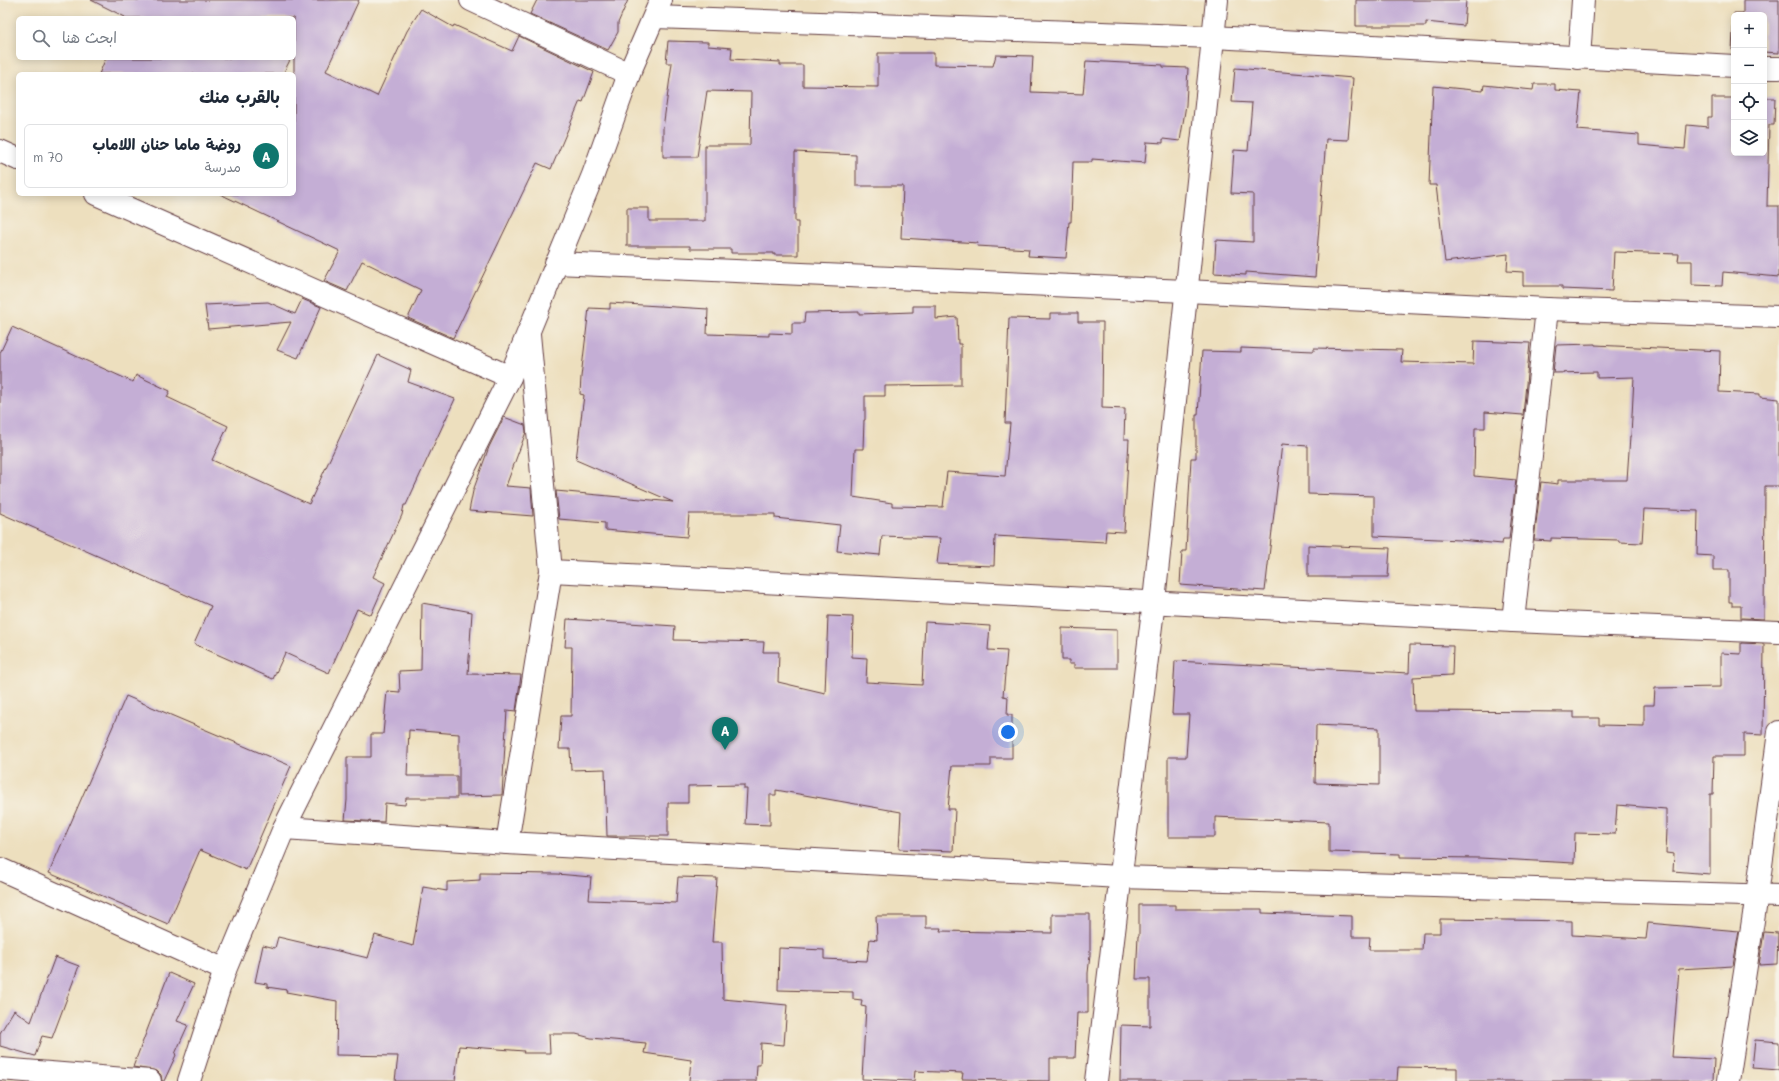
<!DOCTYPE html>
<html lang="ar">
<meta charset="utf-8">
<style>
:root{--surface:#fff;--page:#f6f6f7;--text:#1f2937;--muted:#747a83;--line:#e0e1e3;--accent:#0f766e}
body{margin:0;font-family:Mali,"Playpen Sans Arabic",sans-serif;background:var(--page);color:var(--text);direction:rtl}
.controls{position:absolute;right:12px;top:12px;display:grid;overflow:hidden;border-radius:6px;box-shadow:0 2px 10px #0003}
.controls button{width:36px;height:36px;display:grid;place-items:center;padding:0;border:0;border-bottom:1px solid var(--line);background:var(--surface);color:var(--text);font:20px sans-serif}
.you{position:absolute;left:1008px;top:732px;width:14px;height:14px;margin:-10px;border:3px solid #fff;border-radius:50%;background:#1a73e8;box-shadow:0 0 0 6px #1a73e833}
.badge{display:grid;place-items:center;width:26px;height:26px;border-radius:50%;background:var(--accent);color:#fff;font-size:13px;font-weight:700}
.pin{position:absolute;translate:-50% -33px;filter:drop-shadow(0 1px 2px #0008)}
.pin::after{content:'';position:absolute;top:21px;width:14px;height:12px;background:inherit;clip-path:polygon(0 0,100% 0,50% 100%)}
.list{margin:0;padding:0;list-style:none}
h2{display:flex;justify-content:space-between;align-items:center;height:52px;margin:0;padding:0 16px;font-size:17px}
h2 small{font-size:13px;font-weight:400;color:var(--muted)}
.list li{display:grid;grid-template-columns:26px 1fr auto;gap:12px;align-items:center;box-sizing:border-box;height:64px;margin:0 8px 8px;padding:0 8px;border:1px solid var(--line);border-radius:6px}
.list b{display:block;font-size:15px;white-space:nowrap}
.list p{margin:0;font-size:13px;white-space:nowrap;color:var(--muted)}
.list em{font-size:13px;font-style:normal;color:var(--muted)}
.icon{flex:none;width:22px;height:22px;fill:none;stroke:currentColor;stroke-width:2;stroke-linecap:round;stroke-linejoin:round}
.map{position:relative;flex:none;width:1779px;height:1081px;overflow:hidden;direction:ltr}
.search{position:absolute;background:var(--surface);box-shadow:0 2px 10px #0003;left:16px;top:16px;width:280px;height:44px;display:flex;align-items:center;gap:10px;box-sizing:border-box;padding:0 14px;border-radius:6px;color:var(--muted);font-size:15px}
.panel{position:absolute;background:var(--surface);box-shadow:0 2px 10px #0003;left:16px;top:72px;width:280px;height:124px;border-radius:6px;direction:rtl}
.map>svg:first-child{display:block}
.building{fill:#c4aed5;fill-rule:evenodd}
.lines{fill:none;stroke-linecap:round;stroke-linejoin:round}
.minor-casing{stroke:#623c41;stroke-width:24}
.minor{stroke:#fff;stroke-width:22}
</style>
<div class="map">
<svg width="1779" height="1081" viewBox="0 0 1779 1081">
<rect width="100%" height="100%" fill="#f7f3e8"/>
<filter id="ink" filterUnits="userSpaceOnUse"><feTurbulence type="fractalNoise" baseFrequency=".025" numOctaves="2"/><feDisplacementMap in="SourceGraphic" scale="8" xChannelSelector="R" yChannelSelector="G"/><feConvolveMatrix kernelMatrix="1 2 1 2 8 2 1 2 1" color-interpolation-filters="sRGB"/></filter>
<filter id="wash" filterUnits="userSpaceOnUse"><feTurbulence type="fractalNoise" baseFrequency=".012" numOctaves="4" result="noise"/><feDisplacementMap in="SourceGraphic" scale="16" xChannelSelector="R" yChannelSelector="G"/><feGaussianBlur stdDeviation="0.9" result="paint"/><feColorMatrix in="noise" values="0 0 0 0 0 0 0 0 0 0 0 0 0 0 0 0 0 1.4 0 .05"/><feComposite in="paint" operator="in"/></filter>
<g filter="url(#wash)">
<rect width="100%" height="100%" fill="#eddfbe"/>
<g id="blocks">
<g class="building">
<path d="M91,0H359L326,71L377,96L407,31L421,9L453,27L454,25L512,51L519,36L594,72L583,102L580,101L551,169L537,163L453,338L408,318L421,290L362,261L347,291L324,281L340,251L220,194H294V18H125V17Z"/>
<path d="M537,0H628L618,23V32L608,50L530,14Z"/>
<path d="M1356,0H1466L1464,26L1426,22V26H1356Z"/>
<path d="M1743,0H1779V53L1764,52V15H1734V50H1732L1734,13H1743Z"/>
<path d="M668,41L708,42V46L732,48L731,59L780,62V65H803V86L878,87V53H934V65L993,66L996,55L1033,56L1031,92L1083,94L1086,61L1163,65V67L1188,68L1186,105L1180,141L1163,139V143L1147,142L1145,163L1092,159V162H1073L1071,222H1069L1066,258L1028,256L1029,249L977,246L978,243L901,238L903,186H856V155L795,152V222H798V255H774V253H731V249H690V246H627V208H649V221H705V145H750L751,92L707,91L697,157H663V128L672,63H666Z"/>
<path d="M106,58H291L283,74H99Z"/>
<path d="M1235,68L1353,78L1348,140L1326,139L1315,277L1246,272V275L1214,273L1216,240L1253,242V194L1231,193L1234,150L1248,151L1252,103L1232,102Z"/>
<path d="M1534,84H1555V90L1581,92L1577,130L1639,135V145L1685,149L1687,125L1708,127V117H1712V98H1734V153H1764V98H1775L1774,125H1769L1767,206H1779V277L1723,272L1722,286L1692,285V261H1678L1679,254L1614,252L1612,291L1562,289V286H1523V272L1507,271L1508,254L1445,262L1436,185H1429L1433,86L1483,91L1484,85L1533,90Z"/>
<path d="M302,299L321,307L298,358L277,350L291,322L208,329L205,305L268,302L295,314Z"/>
<path d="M610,303L708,309L707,334L769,336V333L792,334V323H804L805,313L859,312V314L913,312V306H936V319L957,317L958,344H961V385L885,386V396H865V420H864L863,449H855L853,497L892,503V506L943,507L947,472L1005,476L1010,423H1005L1009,318L1050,319V313H1078V322H1103L1102,408L1125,409L1124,439H1129L1124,532L1106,531L1105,542L995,536L994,566L937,564L940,538L882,536L880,555L837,551L840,525L775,518V514H689L687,537L605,530V523L559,519L556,491L673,502L576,460L584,395L580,394L581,377L589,308L610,309Z"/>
<path d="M12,327L133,382L136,375L170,391L167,397L228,426L212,460L309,504L378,355L411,370L408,382L455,399L406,505H404L402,515L373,577L385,583L371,615L357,609L329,673L285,653L273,679L194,644L211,606L0,513V353Z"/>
<path d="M1474,341L1530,343L1523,415L1485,412V428H1475L1474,476L1516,480L1509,539H1503L1502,544L1460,540L1374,536V496L1308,494V446L1282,444L1265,591L1180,585L1182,551H1186L1191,458H1196V415H1198L1202,351L1241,352V348L1314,351V348L1402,350L1401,362L1473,364Z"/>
<path d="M1595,344V345L1720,351L1719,392L1760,394V397L1779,399V486H1765L1764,619L1741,618V606H1732V602H1729V570H1713V556L1697,555L1698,511L1644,509L1642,543L1619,542V540L1551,538V541L1534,540L1541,482L1558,484V480H1627L1630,436H1631L1634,377L1597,378V372L1553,373L1556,345Z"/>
<path d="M504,417L525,425L526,432L506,486L531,488L533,516L469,511L473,491L489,447Z"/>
<path d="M1308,545L1390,548L1388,577H1308Z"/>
<path d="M422,603L472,612L468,674L521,675L516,711L507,710L502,795L459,796V734L409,730L407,776H457V798H406L405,805L385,803L384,822L345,820L347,800V757H371V734H383L387,691L400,692L399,671L421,670Z"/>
<path d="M828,616L853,617L852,657L867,658L866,682L922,685L925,622L990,626L988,650L1007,651L1003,696L1008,697L1007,715H1012V758H991V766H952L948,809H955L953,851L899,849L901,812L776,790V795H770V825L745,824L747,789H744V785L688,786V803H668V836H607L605,769L571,770L570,749H559L561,716H571L572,647H565L567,619L675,626L674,640L764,642L763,652H779L778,682L825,693Z"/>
<path d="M1062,628L1117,630V668H1074V664H1069V660H1062Z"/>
<path d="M1741,643L1764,644L1763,735L1744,734V756H1714L1713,794H1710V874L1673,871L1674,854L1666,853L1667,829H1666V809L1617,805L1615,834L1575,833L1574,863L1480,858L1400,857V854L1329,852V822L1215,817V837H1168V757H1186L1189,714H1172L1175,661L1409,673L1410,645L1453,646L1452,675L1413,677L1414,711L1574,712V718H1599V725L1644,726V705H1654L1655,688L1721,687V653L1741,654ZM1316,725L1379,728V785L1315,783Z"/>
<path d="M126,696L291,766L246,870L200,850L168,924L49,873Z"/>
<path d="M480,873L557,874L591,877L589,900L676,903L678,877L717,878L712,942H722L723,999L787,1005L784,1045L761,1043L760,1065H757L756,1081H689L691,1060L644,1053L646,1043L591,1038L576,1034H549L550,1053H523L524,1051L459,1046L455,1081H395L398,1056L336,1055L337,1001L286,992L287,990L267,987V984L255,982L263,945L275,948L278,937L368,958L375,935L413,946L423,887L447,891V882L480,880Z"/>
<path d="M1139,905H1175V909H1262V913L1352,916V937H1370L1369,950H1422L1423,933H1440V919L1572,921V935L1646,939L1648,923L1739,931L1733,966L1679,969L1672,1057L1714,1059L1713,1081H1457V1068L1398,1067L1397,1081H1120L1121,1025L1150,1026V979H1136L1138,936H1139Z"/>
<path d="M1052,914H1090V955L1088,973V1013H1077L1075,1058H1050V1081L962,1079L963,1073L915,1071L914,1081L862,1079L866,1007L861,1006L862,1000L853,999V992L778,990L779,948L824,950V959L867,961L870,939L877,940L876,916H926V928H941L940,931L1052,933Z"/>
<path d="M1764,932L1778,933L1777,964L1759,965Z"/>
<path d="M55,957L79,966L52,1038L42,1036L35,1056L0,1046V1033L14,1010L31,1022Z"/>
<path d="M169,973L194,984L177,1021L188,1025L175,1054L176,1055L164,1081H162L161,1075L157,1071L133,1067Z"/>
<path d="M1755,1040L1779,1042V1070L1752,1068Z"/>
</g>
</g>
</g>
<g filter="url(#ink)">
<use href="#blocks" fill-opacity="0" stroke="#623c41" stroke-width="1"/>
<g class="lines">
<defs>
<g id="minor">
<path d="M471,0L629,74"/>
<path d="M655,17L1213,37L1734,66"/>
<path d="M1579,58L1583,0"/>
<path d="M1764,68H1779"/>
<path d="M0,151L18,159"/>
<path d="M96,194L510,377"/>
<path d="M556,263L1186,291L1547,309L1779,317"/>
<path d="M551,571L1513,621L1779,632"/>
<path d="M1513,621L1547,309"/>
<path d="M284,828L507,843L1120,877L1779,896"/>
<path d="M507,843L551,571L529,334"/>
<path d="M0,869L225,970"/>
<path d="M0,1069L150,1081"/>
<path d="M189,1081L225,970L284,828L510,377L593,175L629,74L661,0"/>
<path d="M1096,1081L1154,601L1217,0"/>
<path d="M1728,1081L1757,895L1779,732"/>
</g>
</defs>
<use href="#minor" class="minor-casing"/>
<use href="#minor" class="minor"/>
</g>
</g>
</svg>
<div class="controls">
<button>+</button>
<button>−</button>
<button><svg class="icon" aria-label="locate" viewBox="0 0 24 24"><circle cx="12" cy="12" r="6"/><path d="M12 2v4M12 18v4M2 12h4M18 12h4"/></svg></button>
<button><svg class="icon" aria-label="layers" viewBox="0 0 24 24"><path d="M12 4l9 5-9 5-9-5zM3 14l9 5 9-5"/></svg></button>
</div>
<div class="you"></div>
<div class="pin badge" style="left:725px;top:750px">A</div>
<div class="search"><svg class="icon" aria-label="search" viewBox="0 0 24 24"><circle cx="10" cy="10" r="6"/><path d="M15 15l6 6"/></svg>ابحث هنا</div>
<section class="panel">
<h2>بالقرب منك<small></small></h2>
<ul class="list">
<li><span class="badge">A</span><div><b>روضة ماما حنان اللاماب</b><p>مدرسة</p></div><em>70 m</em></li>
</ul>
</section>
</div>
